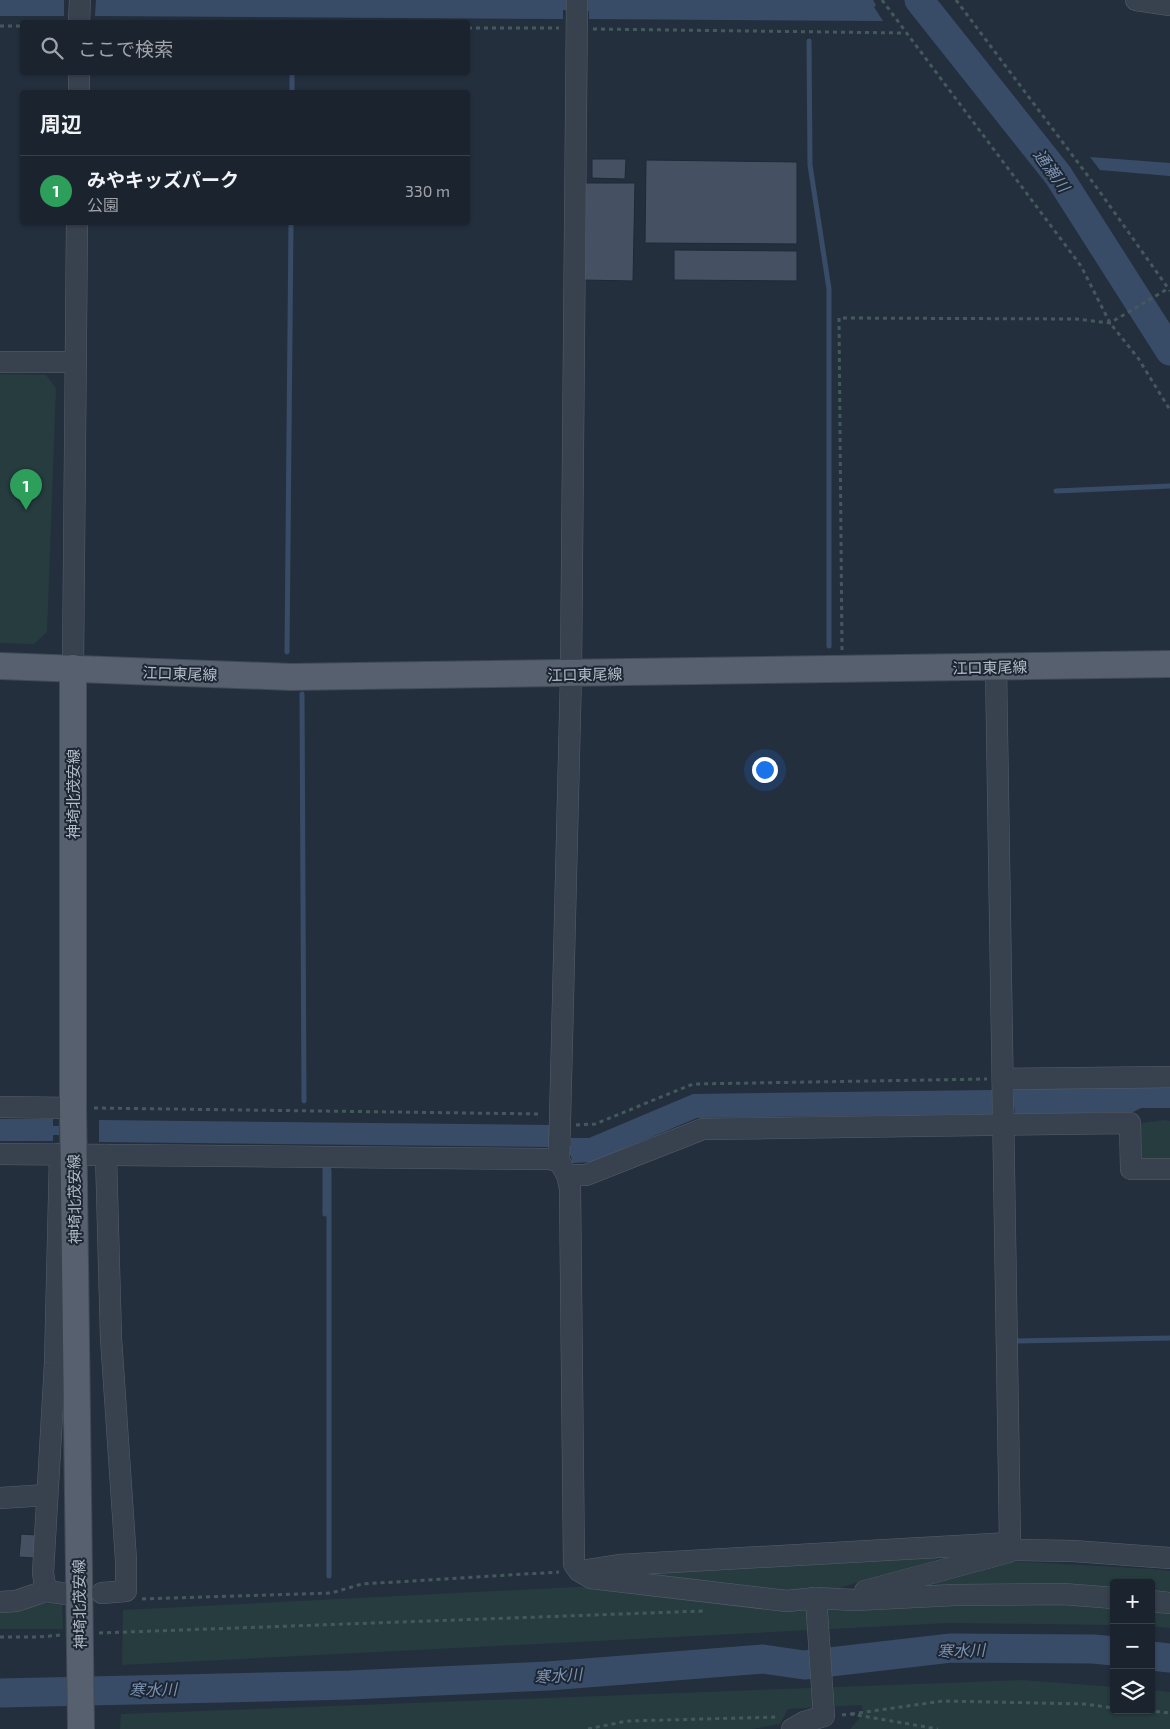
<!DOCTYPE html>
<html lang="ja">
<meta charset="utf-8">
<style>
:root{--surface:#1b232e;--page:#242b36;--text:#f1f3f6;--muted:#a0a4aa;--line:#39404a;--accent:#0b8043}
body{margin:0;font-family:"Exo 2","Noto Sans JP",sans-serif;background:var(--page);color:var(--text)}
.controls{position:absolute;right:15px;bottom:15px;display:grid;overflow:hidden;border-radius:5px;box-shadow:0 1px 4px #0004}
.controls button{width:45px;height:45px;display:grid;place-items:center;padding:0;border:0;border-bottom:1px solid var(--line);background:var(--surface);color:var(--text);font:25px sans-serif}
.you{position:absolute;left:764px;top:769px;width:18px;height:18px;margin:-12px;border:4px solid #fff;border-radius:50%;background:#1a73e8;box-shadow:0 0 0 8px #1a73e833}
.badge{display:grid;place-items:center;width:32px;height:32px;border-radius:50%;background:var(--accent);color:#fff;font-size:16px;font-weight:700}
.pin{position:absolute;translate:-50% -41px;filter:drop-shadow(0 1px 2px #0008)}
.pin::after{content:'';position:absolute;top:26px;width:18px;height:15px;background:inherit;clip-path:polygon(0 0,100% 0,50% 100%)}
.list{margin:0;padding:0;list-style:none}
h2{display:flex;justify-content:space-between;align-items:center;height:65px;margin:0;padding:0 20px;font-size:21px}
h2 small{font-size:16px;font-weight:400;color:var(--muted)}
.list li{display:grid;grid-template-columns:32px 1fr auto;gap:15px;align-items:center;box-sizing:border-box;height:70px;padding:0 20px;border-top:1px solid var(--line)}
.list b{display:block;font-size:19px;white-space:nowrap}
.list p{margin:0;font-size:16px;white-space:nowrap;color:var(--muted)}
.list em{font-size:16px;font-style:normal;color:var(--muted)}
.icon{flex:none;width:28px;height:28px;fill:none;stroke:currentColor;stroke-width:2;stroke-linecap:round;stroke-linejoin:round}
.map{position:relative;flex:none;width:1170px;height:1729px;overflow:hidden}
.search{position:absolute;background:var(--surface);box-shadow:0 1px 4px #0004;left:20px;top:20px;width:450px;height:55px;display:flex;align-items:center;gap:12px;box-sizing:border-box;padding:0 18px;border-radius:5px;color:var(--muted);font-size:19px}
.panel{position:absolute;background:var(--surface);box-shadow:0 1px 4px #0004;left:20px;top:90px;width:450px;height:135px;border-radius:5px}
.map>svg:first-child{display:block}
.green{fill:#263c3f}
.water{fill:#394c67}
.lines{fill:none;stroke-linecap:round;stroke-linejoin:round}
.stream{stroke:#394c67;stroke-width:5}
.river{stroke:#394c67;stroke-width:29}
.building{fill:#455162;stroke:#1f2835}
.minor-casing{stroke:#565f6c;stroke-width:22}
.major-casing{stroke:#414a57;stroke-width:28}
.path{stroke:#44595c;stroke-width:3;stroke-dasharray:4 4;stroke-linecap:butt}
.minor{stroke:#38414e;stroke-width:21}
.major{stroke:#56606e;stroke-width:26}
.labels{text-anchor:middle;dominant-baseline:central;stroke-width:4;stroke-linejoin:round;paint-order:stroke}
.street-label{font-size:15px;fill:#b4bcc9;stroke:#1d2633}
.water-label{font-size:16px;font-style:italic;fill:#7c92b1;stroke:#1d2633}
</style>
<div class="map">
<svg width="1170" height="1729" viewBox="0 0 1170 1729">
<rect width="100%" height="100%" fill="#242f3e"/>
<g class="green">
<path d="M0,374L46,375L56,388L47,632L34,644L0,643Z"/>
<path d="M1164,1120L1170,1121V1163L1142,1162L1135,1124Z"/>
<path d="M957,1554L832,1590L788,1592L637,1574Z"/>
<path d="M1008,1561L1154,1569L1170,1571V1596L1151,1594V1583H1114V1590L880,1592Z"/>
<path d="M615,1585L967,1602L1114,1605V1625L949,1623L122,1665L123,1610Z"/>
<path d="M62,1602L63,1629H0V1608Z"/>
<path d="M1151,1607L1170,1610V1628L1151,1626Z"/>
<path d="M1022,1680L1114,1687V1710H1151V1690L1170,1692V1729H850L863,1714L862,1705L788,1709L780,1724L752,1729H120L121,1714Z"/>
</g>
<g class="water">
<rect x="0" y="0" width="64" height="16"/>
<path d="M96,0H873L876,5L874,7L883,21L589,19V11L563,10V19L95,16Z"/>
<path d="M1090,157L1170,163V176L1100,170Z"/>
<path d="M1170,1087V1108H1141L1133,1112L1015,1114L1014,1106L993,1107V1114L697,1118L592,1162L572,1163L571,1156L553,1141H549V1147L99,1142V1120L549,1125V1131H553L571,1146V1138H589L693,1094L992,1090L993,1097L1014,1096V1089Z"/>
<path d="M0,1119H53V1126H59V1135H53V1141H0Z"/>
</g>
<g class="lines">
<g class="stream">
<path d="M809,41L810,165L829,289V646"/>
<path d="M292,92V72"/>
<path d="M1056,491L1170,486"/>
<path d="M287,652L291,222"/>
<path d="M302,694L304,1101"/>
<path d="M325,1169V1214"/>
<path d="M329,1170V1576"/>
<path d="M1015,1341L1170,1338"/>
</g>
<g class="river">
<path d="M919,0L1058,175L1170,351"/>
<path d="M1151,1656L1170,1658"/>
<path d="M0,1693L350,1685L548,1676L763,1659L804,1665L951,1648L1093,1649L1114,1651"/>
</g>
</g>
<g class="building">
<path d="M592,159H626L625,179L592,178Z"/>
<path d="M646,160L797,162V244L645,243Z"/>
<path d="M584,183H635L633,281L582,280Z"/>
<path d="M674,250L797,251V281L674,280Z"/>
<path d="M21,1534L36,1535L34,1558L19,1557Z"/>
</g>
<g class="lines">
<defs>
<g id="minor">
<path d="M577,0L571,674L559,1161L567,1175L570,1188L574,1564L579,1571L591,1578L787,1601L816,1598L855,1600L955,1595L1063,1594L1114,1598"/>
<path d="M1136,0L1170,5"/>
<path d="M79,22L80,0"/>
<path d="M79,92V72"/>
<path d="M0,362H76"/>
<path d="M996,667L1010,1543"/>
<path d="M73,668L77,222"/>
<path d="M1003,1079L1170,1077"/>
<path d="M0,1107L73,1108"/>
<path d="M0,1154L548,1159L559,1161"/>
<path d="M567,1175H586L703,1129L1130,1123L1131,1169H1170"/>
<path d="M0,1498L47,1495"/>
<path d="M587,1570L619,1565L1010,1543L1016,1550L1073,1551L1170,1558"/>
<path d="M46,1591L43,1573L55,1363L60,1154"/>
<path d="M865,1591L1009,1552"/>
<path d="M102,1593L126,1591V1560L111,1338L106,1155"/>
<path d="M1151,1601L1170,1603"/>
<path d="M0,1602L16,1601L46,1591L67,1594"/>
<path d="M792,1729L804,1722L824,1716L816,1598"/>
</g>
<g id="major">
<path d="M0,666L291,677L1170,664"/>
<path d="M73,668V1108L81,1729"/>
</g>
</defs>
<use href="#minor" class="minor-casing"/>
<use href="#major" class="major-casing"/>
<g class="path">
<path d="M882,0L1081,266L1110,323L1138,358L1170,410"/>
<path d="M956,0L1100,192L1170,291"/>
<path d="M0,26H22"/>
<path d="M468,28H559"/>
<path d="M593,29L905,33"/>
<path d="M842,650L839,318L1076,319L1110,323L1169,288"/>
<path d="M94,1108L542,1114"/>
<path d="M576,1125L595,1124L693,1084L987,1079"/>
<path d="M142,1599L331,1593L362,1584L559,1572"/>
<path d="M99,1633L703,1611"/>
<path d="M0,1637H38L61,1635"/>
<path d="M1140,1710L1170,1713"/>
<path d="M851,1714L943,1701L1084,1704L1114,1708"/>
<path d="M842,1715L851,1714L938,1729"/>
<path d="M588,1729L627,1721L779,1717"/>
</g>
<use href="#minor" class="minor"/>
<use href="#major" class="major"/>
</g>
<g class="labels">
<g class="street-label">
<text transform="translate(990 667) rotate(-1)">江口東尾線</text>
<text transform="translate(180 673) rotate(2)">江口東尾線</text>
<text transform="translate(585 674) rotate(-1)">江口東尾線</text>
<text transform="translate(73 794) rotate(-90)">神埼北茂安線</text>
<text transform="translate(74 1199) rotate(-91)">神埼北茂安線</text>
<text transform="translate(79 1604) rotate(-91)">神埼北茂安線</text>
</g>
<g class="water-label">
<text transform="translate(1052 170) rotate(54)">通瀬川</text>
<text transform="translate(961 1650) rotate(-2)">寒水川</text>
<text transform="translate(558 1675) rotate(-4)">寒水川</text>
<text transform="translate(153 1689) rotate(-1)">寒水川</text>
</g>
</g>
</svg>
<div class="controls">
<button>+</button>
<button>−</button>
<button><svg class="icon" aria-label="layers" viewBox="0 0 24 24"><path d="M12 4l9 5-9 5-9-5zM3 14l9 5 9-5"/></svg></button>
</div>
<div class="you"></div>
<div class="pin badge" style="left:26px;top:510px;background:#2e9e5b">1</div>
<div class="search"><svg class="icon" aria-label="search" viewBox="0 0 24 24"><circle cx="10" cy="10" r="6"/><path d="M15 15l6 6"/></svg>ここで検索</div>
<section class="panel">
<h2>周辺<small></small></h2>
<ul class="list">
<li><span class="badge" style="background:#2e9e5b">1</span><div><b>みやキッズパーク</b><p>公園</p></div><em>330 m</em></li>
</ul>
</section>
</div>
